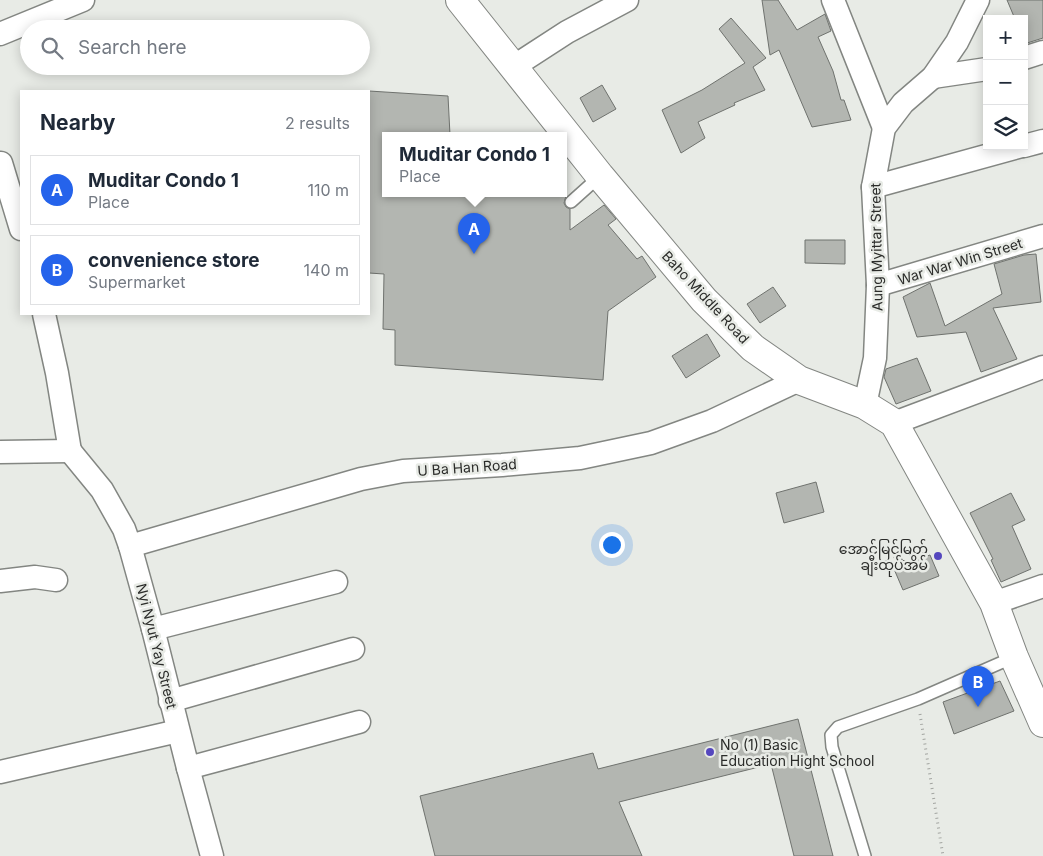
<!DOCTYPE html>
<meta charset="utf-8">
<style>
:root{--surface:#fff;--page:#f2f2f3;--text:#1f2937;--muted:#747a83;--line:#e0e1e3;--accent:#2563eb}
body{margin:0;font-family:Inter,"Noto Sans Myanmar",sans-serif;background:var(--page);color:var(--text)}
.controls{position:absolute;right:15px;top:15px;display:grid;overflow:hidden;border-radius:0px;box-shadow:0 2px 12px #0003}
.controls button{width:45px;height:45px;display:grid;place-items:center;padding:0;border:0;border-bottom:1px solid var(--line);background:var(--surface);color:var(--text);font:25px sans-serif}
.you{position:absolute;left:611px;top:544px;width:18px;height:18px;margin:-12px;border:4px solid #fff;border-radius:50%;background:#1a73e8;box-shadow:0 0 0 8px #1a73e833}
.badge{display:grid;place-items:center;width:32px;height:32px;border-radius:50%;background:var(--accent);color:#fff;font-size:16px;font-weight:700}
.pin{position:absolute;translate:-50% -41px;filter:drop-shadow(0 1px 2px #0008)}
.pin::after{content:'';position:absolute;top:26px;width:18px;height:15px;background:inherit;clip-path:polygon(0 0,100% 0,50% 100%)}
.popup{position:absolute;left:382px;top:132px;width:185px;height:65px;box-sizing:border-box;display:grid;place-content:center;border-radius:0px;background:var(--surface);filter:drop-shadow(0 1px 4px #0005);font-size:16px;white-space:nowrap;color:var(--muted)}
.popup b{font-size:19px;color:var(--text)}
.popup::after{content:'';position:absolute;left:50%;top:100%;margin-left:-10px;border:10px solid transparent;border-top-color:var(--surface)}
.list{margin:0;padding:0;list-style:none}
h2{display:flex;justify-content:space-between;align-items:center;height:65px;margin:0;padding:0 20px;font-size:21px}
h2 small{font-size:16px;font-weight:400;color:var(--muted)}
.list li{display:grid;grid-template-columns:32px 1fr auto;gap:15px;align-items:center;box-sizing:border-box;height:70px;margin:0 10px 10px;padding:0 10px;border:1px solid var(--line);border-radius:0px}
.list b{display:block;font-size:19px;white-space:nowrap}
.list p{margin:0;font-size:16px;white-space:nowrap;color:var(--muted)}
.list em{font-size:16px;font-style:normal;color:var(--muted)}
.icon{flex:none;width:28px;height:28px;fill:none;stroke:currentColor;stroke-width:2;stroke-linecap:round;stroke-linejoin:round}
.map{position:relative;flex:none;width:1043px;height:856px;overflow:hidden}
.search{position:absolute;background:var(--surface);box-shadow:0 2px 12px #0003;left:20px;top:20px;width:350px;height:55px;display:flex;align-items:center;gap:12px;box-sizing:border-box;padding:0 18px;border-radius:28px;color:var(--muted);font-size:19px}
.panel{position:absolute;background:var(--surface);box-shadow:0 2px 12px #0003;left:20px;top:90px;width:350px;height:225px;border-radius:0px}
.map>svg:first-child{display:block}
.building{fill:#b3b6b1;stroke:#6f726e}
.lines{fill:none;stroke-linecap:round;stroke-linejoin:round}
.lane-casing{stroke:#838682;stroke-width:14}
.street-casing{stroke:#838682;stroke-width:25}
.secondary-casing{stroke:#838682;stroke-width:30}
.path{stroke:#a3a5a1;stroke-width:3;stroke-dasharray:1 4;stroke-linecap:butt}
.lane{stroke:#fff;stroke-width:11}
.street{stroke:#fff;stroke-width:22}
.secondary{stroke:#fff;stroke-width:28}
.poi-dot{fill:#5547be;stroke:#e8ebe6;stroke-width:2}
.labels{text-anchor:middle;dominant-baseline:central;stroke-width:5;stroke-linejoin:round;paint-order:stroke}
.street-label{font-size:14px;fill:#2b2c2a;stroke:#e8ebe6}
.poi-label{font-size:14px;fill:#2b2c2a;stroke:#e8ebe6;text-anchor:end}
</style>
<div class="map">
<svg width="1043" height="856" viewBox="0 0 1043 856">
<rect width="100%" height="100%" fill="#e8ebe6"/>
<g class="building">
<path d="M762,0H778L797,30L825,14L831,31L818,37L833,71L841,100H844L851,120L812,127L779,50L770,55Z"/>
<path d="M1007,0H1043V38L1024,44V19H1015Z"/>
<path d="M731,18L766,58L753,67L765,90L734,103L735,105L698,122L705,138L681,153L662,110L702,90L745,63L719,29Z"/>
<path d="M602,85L616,109L593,122L580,98Z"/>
<path d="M369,91L448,96L450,135H385V193H514L566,196L564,203L566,207L570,209V230L604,205L616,219L608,225L637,259L642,256L656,277L608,311L603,380L395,365V330L383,329L384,274L369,273Z"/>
<path d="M805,240H845V264L805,263Z"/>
<path d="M1036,254L1041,302L993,308L1017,359L981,372L966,332L917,337L903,297L930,283L945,326L1002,294L994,264L1024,255Z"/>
<path d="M773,287L786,306L760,323L747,304Z"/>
<path d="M707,334L720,356L686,378L672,356Z"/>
<path d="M917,358L931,391L896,404L884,377L886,369Z"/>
<path d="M816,482L824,512L784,523L776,493Z"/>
<path d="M1011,493L1025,520L1012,526L1031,569L1001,582L991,560L993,559L970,513Z"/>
<path d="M930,555L939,576L903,590L894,569Z"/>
<path d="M1000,681L1014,711L954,734L943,702Z"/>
<path d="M798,719L833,856H794L771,764L619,802L642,856H435L420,796L593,753L598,769Z"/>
</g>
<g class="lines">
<defs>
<g id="lane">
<path d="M571,202L600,176"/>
<path d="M865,856L832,747L831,735L838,727L918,699L1014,657"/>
</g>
<g id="street">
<path d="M833,0L884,128"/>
<path d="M0,34L83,0"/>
<path d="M1024,58L1043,52"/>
<path d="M513,67L567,32L627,0"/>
<path d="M933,77L987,69"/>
<path d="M1024,146L1043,141"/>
<path d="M1,163L21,229"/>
<path d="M873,187L1022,146"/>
<path d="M878,285L1043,236"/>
<path d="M44,314L57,373L70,451"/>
<path d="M865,405L875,358L878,285L873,187L884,128L903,103L933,77L957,42L978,0"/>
<path d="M894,423L1043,367"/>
<path d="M70,451L102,490L124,529L130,546L153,629L188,768L212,856"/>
<path d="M0,452L70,451"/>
<path d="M130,546L361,479L403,471L502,465L580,458L651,443L712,421L799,380"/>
<path d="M0,581L35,577L56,580"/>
<path d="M994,603L1043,586"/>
<path d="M153,629L336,582"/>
<path d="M170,701L353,649"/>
<path d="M188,768L359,722"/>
<path d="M0,772L178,731"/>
</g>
<path id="secondary" d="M460,0L600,176L704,300L753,348L799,380L865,405L894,423L994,603L1014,657L1043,723"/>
</defs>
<use href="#lane" class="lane-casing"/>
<use href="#street" class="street-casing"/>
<use href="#secondary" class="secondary-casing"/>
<path class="path" d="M920,714L943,856"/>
<use href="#lane" class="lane"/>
<use href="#street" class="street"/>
<use href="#secondary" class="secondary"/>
</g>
<g class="poi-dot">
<circle cx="938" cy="556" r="5"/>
<circle cx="710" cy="752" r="5"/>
</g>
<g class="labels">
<g class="street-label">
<text transform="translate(876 247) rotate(-91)">Aung Myittar Street</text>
<text transform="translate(960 261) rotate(-17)">War War Win Street</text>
<text transform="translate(706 297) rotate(47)">Baho Middle Road</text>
<text transform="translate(467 467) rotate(-4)">U Ba Han Road</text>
<text transform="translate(157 646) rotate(76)">Nyi Nyut Yay Street</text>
</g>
<g class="poi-label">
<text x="928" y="548">အောင်မြင့်မြတ်<tspan x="928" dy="16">ချီးထုပ်အိမ်</tspan></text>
<text x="720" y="744" text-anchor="start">No (1) Basic<tspan x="720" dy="16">Education Hight School</tspan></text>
</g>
</g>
</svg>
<div class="controls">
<button>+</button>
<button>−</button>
<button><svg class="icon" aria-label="layers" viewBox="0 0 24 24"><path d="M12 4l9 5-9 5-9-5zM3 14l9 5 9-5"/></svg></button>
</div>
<div class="you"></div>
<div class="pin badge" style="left:474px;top:254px">A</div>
<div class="popup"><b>Muditar Condo 1</b>Place</div>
<div class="pin badge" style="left:978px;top:707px">B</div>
<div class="search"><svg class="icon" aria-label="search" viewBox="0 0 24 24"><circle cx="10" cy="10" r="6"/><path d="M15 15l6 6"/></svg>Search here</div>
<section class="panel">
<h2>Nearby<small>2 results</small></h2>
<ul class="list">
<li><span class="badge">A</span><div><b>Muditar Condo 1</b><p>Place</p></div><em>110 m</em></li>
<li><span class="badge">B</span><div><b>convenience store</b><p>Supermarket</p></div><em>140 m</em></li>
</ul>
</section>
</div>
